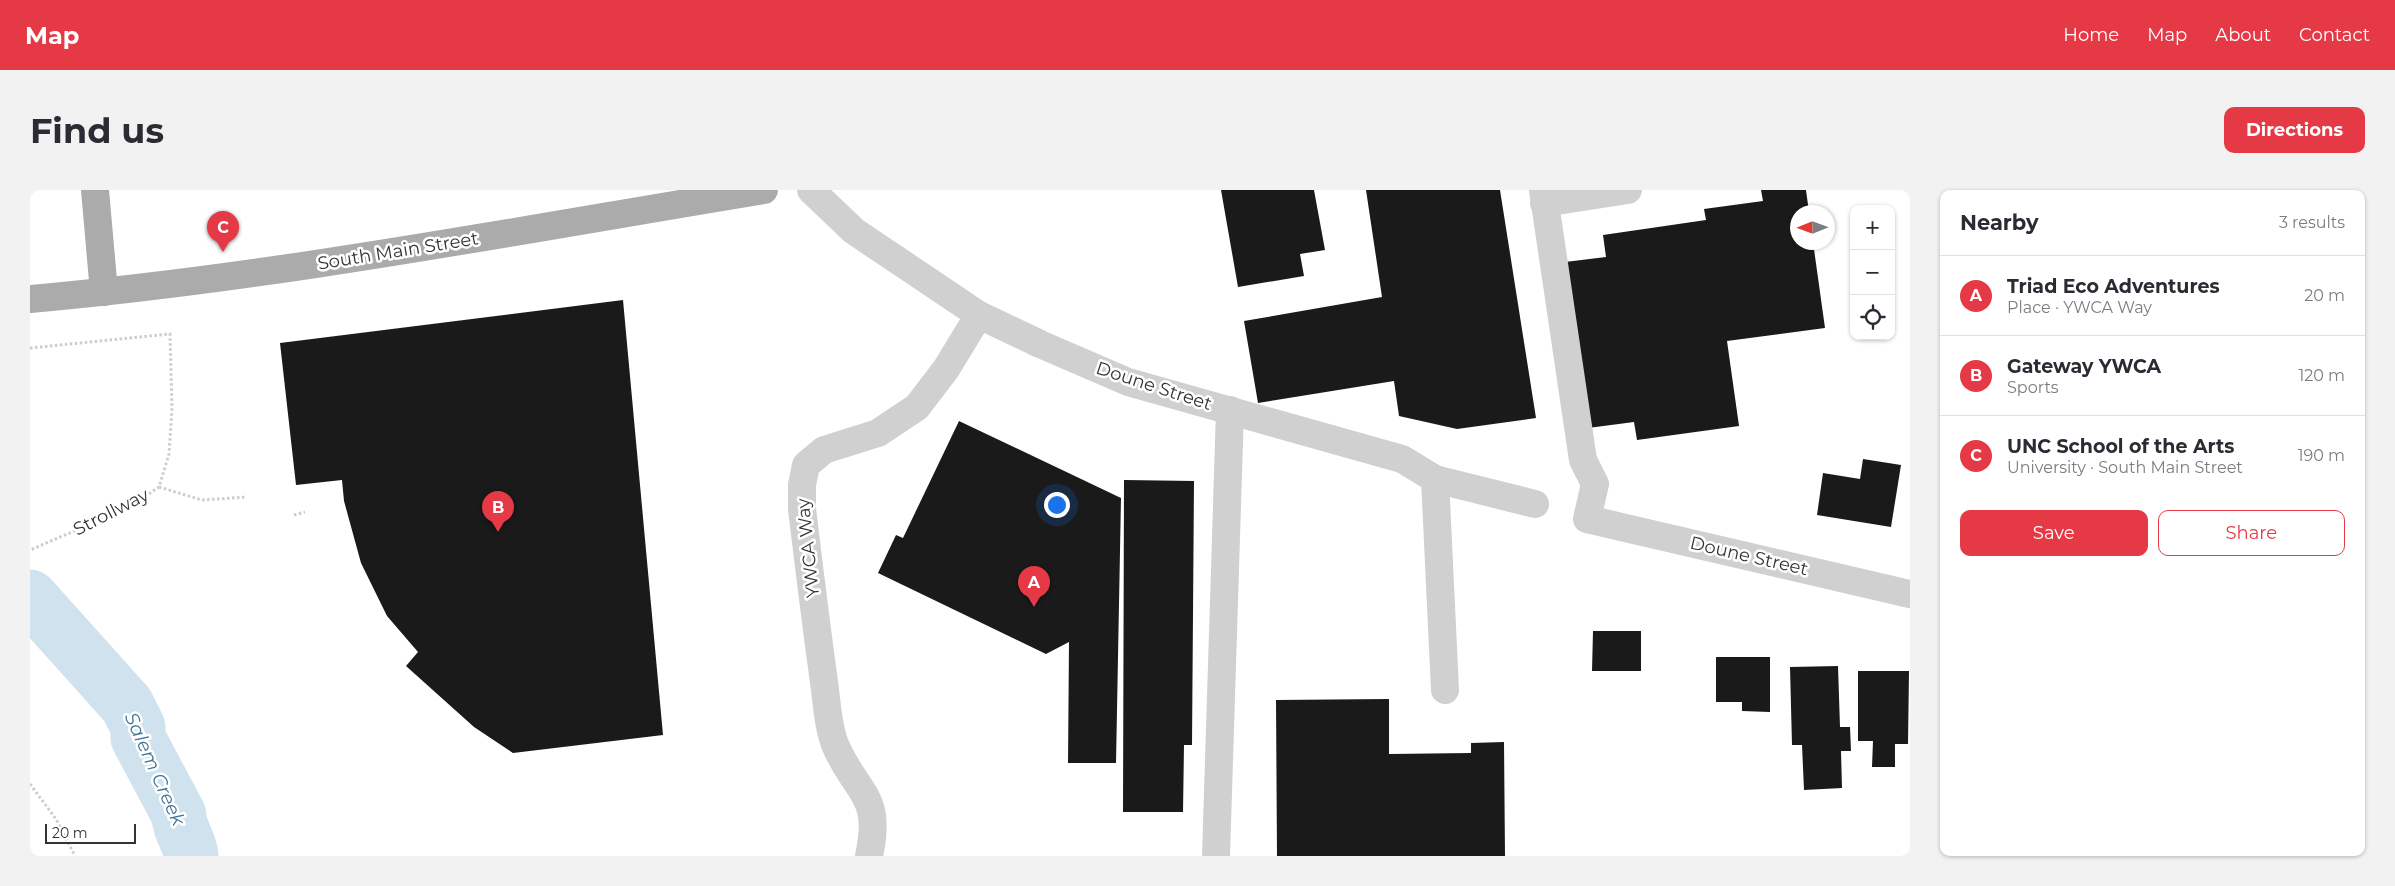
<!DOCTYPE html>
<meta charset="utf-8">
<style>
:root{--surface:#fff;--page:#f2f2f3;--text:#2b2b33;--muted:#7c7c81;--line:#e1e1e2;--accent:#e63946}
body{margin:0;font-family:Montserrat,sans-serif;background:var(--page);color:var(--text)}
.controls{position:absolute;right:15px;top:15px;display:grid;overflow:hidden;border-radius:10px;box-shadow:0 1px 4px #0004}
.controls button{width:45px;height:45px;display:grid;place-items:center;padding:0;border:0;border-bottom:1px solid var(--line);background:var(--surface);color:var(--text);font:25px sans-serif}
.compass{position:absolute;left:1760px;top:15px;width:45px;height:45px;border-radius:50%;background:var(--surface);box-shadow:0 1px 4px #0004;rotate:269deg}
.scale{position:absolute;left:15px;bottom:12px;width:91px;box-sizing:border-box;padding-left:5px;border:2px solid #333;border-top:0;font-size:14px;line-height:18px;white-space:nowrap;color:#333;-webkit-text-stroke:4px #fff;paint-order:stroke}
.you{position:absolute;left:1026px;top:314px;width:18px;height:18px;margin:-12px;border:4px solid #fff;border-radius:50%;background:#1a73e8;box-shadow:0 0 0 8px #1a73e833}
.badge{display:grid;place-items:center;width:32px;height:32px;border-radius:50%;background:var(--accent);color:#fff;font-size:16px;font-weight:700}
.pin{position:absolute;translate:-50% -41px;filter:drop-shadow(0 1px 2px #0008)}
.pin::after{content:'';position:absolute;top:26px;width:18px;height:15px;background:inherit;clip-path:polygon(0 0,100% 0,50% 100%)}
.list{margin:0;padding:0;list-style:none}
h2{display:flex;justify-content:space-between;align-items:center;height:65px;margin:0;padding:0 20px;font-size:21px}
h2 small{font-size:16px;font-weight:400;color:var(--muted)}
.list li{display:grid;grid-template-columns:32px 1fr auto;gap:15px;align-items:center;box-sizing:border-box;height:80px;padding:0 20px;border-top:1px solid var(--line)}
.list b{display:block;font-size:19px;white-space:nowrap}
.list p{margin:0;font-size:16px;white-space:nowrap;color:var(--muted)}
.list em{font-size:16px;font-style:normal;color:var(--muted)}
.actions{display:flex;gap:10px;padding:15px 20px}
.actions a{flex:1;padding:11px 0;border:1px solid var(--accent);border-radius:10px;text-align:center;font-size:18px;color:var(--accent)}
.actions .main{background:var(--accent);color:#fff}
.icon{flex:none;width:28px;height:28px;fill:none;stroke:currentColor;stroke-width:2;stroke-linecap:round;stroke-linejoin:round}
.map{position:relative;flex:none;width:1880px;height:666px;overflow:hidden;border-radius:10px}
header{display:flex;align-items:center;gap:30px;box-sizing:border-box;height:70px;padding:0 25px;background:var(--accent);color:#fff}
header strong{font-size:24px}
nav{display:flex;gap:28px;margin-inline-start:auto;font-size:18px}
.intro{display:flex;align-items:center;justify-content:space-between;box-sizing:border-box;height:120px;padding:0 30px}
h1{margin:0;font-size:35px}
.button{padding:12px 22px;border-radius:10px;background:var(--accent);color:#fff;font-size:18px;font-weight:700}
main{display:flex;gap:30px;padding:0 30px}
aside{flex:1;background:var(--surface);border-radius:10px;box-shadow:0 1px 4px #0004}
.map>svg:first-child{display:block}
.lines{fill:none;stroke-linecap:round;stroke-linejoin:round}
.river{stroke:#cfe2ee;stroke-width:55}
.building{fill:#1a1a1a}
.path{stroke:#cdcdcd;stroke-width:3;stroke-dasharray:2.5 2.5;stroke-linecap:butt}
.minor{stroke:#d0d0d0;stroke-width:28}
.major{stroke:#ababab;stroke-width:28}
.labels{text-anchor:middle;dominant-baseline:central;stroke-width:5;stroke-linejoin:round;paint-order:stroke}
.street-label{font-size:18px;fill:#333;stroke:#fff}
.water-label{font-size:19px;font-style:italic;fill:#3f7597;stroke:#fff}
</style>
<header>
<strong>Map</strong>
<nav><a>Home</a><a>Map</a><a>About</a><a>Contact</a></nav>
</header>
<div class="intro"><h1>Find us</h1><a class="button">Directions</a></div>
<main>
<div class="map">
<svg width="1880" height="666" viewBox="0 0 1880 666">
<rect width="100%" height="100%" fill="#fff"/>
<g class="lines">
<path class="river" d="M0,407L97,515L108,537V548L149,625C149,640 160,651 161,666"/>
</g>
<g class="building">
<path d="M1191,0H1284L1295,60L1270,64L1274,86L1208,97Z"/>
<path d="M1336,0H1470L1506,228L1427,239L1369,226L1364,191L1228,213L1214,131L1352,107Z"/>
<path d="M1731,0H1776L1779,22H1768V52H1783L1795,138L1697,151L1709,236L1607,250L1604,232L1558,238L1535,72L1576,67L1573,45L1676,30L1674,19L1733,11Z"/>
<path d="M593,110L633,545L483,563L444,537L376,476L388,462L357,426L331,373L314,311L312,290L266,295L250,153Z"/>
<path d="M929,231L1091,308L1086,573H1038L1039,452L1016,464L848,383L866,345L873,348Z"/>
<path d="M1833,269L1871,275L1861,337L1787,325L1793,283L1830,289Z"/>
<path d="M1094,290L1164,291L1162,555H1154L1153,622H1093Z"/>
<path d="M1563,441H1611V481H1562Z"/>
<path d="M1686,467H1740V522L1712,521V512H1686Z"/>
<path d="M1808,476L1810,537H1820L1821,561H1811L1812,598L1774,600L1772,555H1762L1760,477Z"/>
<path d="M1828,481H1879L1878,554H1865V577H1842L1843,551H1828Z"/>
<path d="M1359,509V564L1441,563V553L1474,552L1475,666H1247L1246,510Z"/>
</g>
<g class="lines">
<g class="path">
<path d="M0,158L140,144L142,219L139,264L129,297L98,318L0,360"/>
<path d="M129,297L172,310L217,307"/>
<path d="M264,325L275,322"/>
<path d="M0,594L26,629L45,666"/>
</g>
<g class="minor">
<path d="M781,0L824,41L949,125L1010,154L1098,192L1372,269L1405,289L1505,314"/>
<path d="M1513,0L1553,270L1565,294L1557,329L1880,404"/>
<path d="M1514,13L1598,0"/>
<path d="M1405,289L1415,500"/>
<path d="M839,666C852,606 829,606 807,559C798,540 797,513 794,492C786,434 779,377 772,319V295L776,275L794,260L848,243L887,217L916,179L949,125"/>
<path d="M1186,666L1200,220"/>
</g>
<g class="major">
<path d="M65,0L74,102"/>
<path d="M0,109C246,87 490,40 734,0"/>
</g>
</g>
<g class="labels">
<g class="street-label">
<text transform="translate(368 61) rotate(-9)">South Main Street</text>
<text transform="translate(1124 196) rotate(18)">Doune Street</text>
<text transform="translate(81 322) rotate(-27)">Strollway</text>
<text transform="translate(778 358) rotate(-96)">YWCA Way</text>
<text transform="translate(1719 366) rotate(13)">Doune Street</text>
</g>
<g class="water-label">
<text transform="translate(125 579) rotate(66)">Salem Creek</text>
</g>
</g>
</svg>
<div class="controls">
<button>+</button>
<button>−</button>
<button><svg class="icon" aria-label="locate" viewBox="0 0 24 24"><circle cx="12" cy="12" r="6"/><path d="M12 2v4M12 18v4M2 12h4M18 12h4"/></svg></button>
</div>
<svg class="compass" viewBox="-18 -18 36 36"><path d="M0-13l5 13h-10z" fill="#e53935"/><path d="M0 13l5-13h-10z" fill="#7c7c81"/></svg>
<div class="scale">20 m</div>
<div class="you"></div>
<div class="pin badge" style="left:1004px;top:417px">A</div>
<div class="pin badge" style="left:468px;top:342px">B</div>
<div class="pin badge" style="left:193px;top:62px">C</div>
</div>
<aside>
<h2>Nearby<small>3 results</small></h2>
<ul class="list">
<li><span class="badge">A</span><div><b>Triad Eco Adventures</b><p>Place · YWCA Way</p></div><em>20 m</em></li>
<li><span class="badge">B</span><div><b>Gateway YWCA</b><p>Sports</p></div><em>120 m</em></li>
<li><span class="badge">C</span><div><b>UNC School of the Arts</b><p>University · South Main Street</p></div><em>190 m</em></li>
</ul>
<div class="actions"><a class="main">Save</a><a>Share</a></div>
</aside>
</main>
